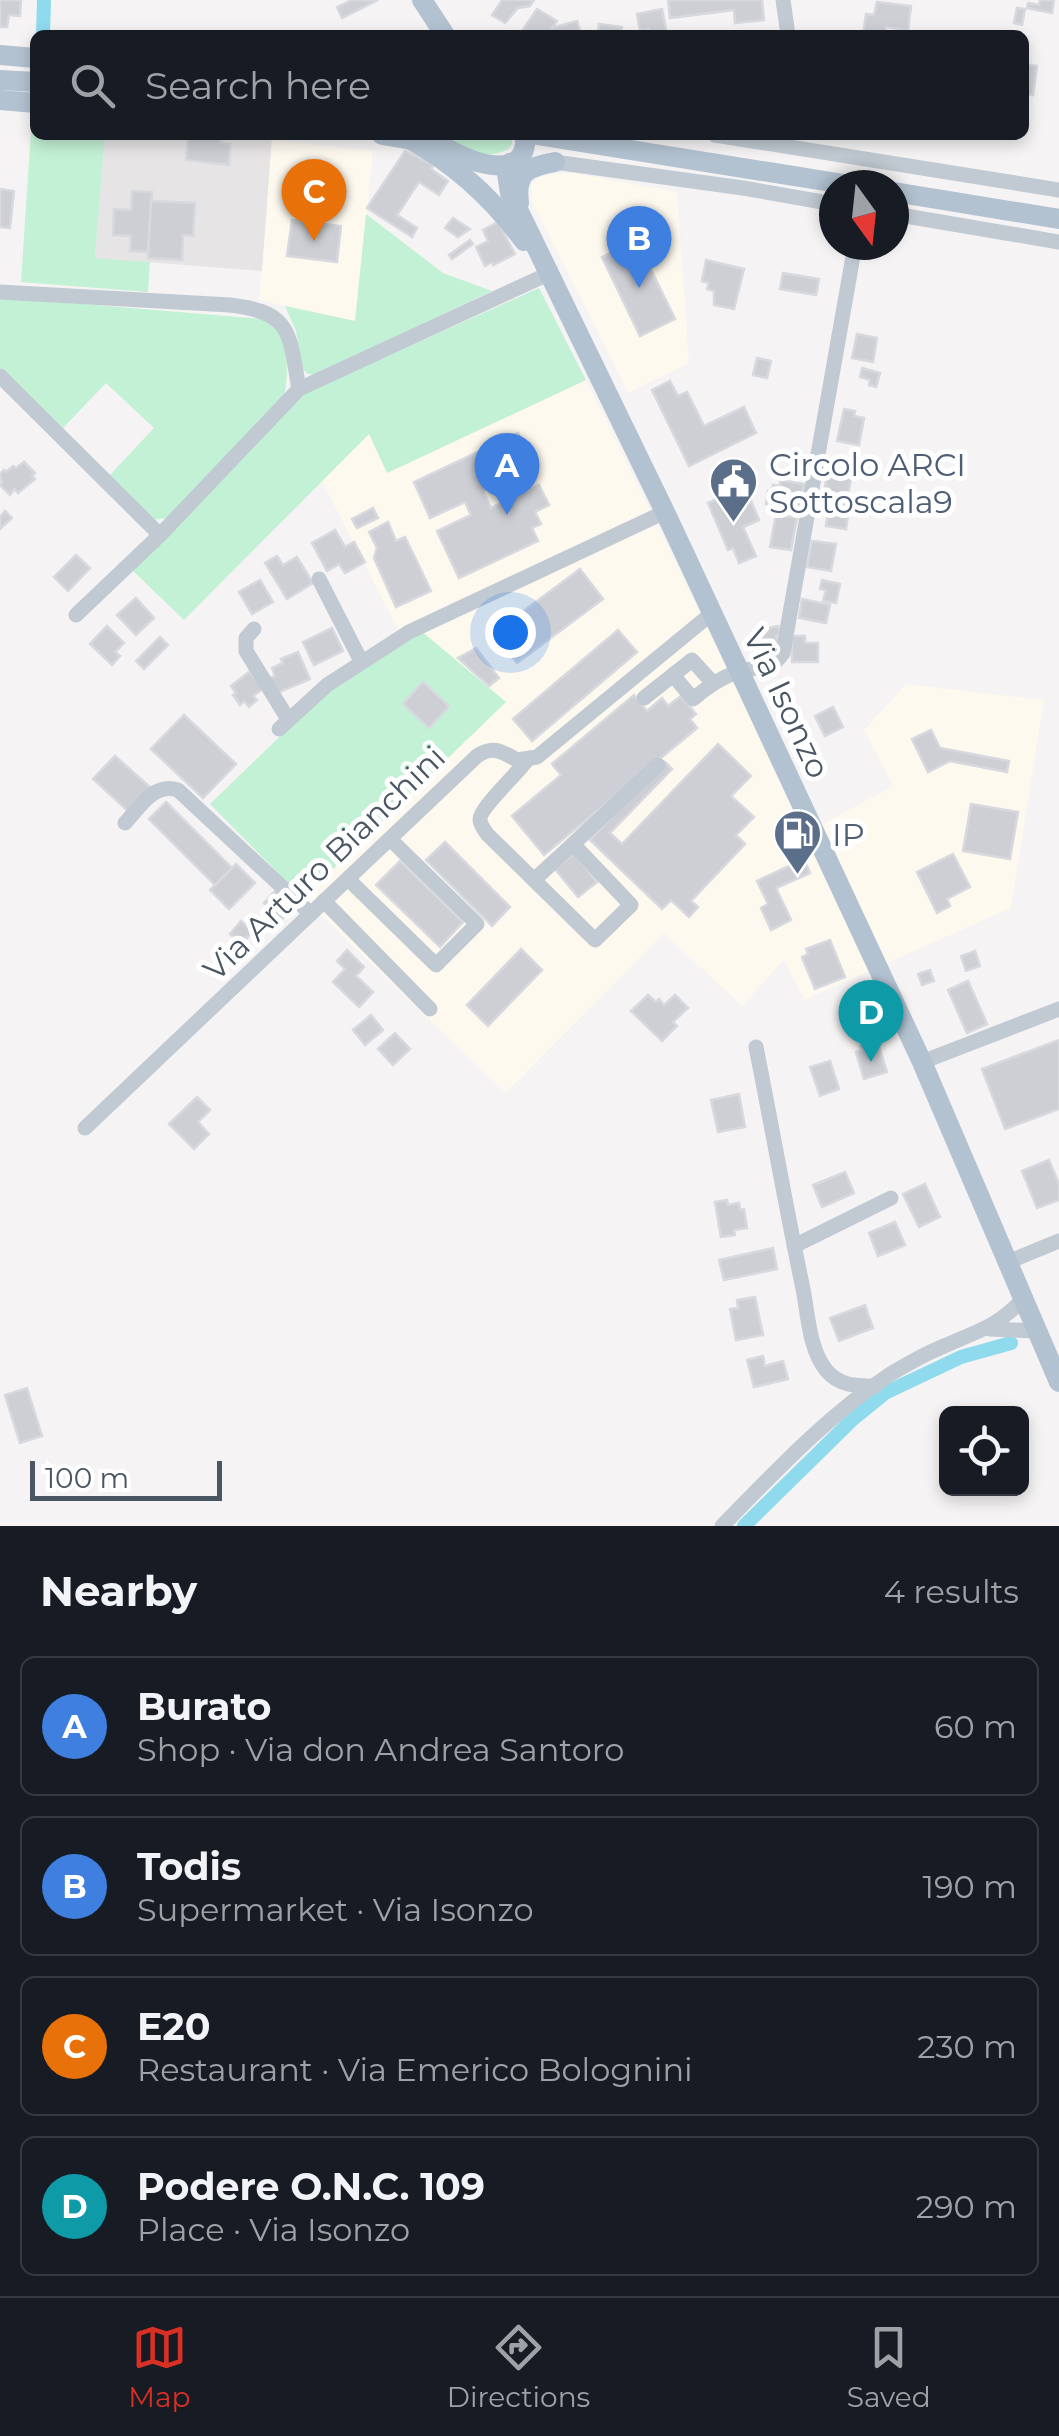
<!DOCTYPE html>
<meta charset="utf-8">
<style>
:root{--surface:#171b24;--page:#242831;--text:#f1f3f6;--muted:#9ea1a6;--line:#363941;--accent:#d93025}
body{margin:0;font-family:Montserrat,sans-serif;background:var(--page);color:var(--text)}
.controls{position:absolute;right:30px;bottom:30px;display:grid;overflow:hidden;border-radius:15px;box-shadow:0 5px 15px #0003}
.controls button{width:90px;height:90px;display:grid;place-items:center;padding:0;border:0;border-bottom:2px solid var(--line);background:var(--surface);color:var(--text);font:50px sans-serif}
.compass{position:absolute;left:819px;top:170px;width:90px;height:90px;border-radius:50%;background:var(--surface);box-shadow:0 5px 15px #0003;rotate:165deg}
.scale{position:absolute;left:30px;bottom:25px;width:192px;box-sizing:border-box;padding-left:10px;border:5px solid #4a5661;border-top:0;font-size:28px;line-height:35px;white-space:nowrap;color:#4a5661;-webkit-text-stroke:8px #fff;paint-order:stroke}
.you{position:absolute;left:510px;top:632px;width:35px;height:35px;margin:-25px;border:8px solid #fff;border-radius:50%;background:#1a73e8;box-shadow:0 0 0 15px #1a73e833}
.badge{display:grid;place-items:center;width:65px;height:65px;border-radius:50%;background:var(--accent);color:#fff;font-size:32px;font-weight:700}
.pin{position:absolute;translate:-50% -82px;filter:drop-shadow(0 2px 5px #0008)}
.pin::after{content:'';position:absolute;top:52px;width:35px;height:30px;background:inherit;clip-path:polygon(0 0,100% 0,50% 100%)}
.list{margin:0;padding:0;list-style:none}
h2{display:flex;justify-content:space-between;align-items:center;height:130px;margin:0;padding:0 40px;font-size:42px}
h2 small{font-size:32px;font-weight:400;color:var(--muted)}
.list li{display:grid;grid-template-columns:65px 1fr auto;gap:30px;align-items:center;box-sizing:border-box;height:140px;margin:0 20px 20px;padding:0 20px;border:2px solid var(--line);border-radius:15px}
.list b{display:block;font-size:38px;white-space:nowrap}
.list p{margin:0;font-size:32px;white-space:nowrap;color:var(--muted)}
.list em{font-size:32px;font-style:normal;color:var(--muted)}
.icon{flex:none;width:55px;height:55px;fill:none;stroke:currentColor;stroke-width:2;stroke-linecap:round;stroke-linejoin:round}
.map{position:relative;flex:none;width:1059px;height:1526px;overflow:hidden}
.search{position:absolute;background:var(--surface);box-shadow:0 5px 15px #0003;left:30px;right:30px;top:30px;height:110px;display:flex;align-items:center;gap:25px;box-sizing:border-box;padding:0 35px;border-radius:15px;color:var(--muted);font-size:38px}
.sheet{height:770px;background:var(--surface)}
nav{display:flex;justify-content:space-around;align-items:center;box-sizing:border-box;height:140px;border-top:2px solid var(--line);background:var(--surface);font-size:28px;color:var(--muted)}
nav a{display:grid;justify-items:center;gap:5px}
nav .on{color:var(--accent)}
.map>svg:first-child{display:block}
.commercial{fill:#fdf9ef}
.education{fill:#e6e4e5}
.green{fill:#c3f1d5}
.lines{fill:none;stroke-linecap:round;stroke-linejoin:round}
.canal{stroke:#90daee;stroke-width:14}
.building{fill:#cdcfd5;stroke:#d7d9de;stroke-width:2.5}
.minor{stroke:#c1cad2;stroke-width:15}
.major{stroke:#b3c2d1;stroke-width:20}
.labels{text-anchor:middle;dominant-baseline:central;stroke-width:10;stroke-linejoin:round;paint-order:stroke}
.service-label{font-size:32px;fill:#4e5e75;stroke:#fff;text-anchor:start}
.street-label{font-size:32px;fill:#4a5661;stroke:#fff}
</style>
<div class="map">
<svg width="1059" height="1526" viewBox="0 0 1059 1526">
<rect width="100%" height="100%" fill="#f5f3f3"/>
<g class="commercial">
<path d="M272,140L373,151L356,321L259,300Z"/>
<path d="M574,173L677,192L689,363L628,393L532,202L531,185L542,174Z"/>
<path d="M586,380L808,832L893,786L864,730L906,684L1044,700L1011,908L804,1000L784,960L742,1006L664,933L506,1093L303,898L505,702L403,639L322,481L370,433L388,473Z"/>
</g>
<path class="education" d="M105,135H272L262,271L95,258Z"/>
<g class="green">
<path d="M32,116H35V135H105L95,258L150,262L148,292L21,282Z"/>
<path d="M445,135H512V144L508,149C485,162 465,149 445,135Z"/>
<path d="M366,214L443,273L492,291L314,375L308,374L302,369L296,331L285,306L355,321Z"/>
<path d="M539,288L586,380L387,473L369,434L184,620L132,570L305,393Z"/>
<path d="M0,297L262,319C268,322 272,324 277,329C288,343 289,379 284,395L167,518L152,520L109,476L154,428L106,383L61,430L0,368Z"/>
<path d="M420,630L506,702L303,898L210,804L324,694Z"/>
</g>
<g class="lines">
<g class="canal">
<path d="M43,35L44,0"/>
<path d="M744,1526L853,1419L885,1393L961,1357L1011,1343"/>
</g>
</g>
<g class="building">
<path d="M0,0H21L20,16L9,15L7,27H0Z"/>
<path d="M352,0H378L342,18L337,7Z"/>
<path d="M502,0H534L530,6L518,8L505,23L492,15Z"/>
<path d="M668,0H762L764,20L735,23L734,10L670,18Z"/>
<path d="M1040,0H1054L1052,13L1027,8L1028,3L1039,5Z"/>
<path d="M877,2L911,6L908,30L886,27L885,35H863L866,14L874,15Z"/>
<path d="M1017,8L1025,9L1022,25L1014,23Z"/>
<path d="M537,9L557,21L552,28L577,21L580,31L565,35H521L520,34Z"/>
<path d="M662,9L667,35H650L649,29L640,31L637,14Z"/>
<path d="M599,24L622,27L621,35H598Z"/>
<path d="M1024,64L1037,66L1033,95L1024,94Z"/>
<path d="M188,136L221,138V143L230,144L229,165L186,160Z"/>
<path d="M405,151L434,165L431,169L448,181L439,195L419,182L397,215L417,228L412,237L367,208Z"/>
<path d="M0,189L14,191L10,228L0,227Z"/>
<path d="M132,191L152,192L148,252L130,251L131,236L113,235L114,209L131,210Z"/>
<path d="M151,201L195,203L193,236L183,235L182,260L148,258Z"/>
<path d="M453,218L470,229L458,237L445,228Z"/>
<path d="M292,220L341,226L337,262L287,256Z"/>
<path d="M498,222L515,254L493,265L492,262L485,266L476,247L488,241L483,230Z"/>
<path d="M470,240L473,244L452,259L449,255Z"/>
<path d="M637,241L675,319L640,336L602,257Z"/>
<path d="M706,260L744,269L734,309L714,305V291L707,289L709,283L702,281Z"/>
<path d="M783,273L819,279L816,295L780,289Z"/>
<path d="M857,334L877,338L873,362L852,358Z"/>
<path d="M757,358L771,361L767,378L753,375Z"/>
<path d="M862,368L880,373L876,387L869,385L870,380L860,377Z"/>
<path d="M670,381L678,396L687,392L704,426L744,407L756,433L689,466L652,390Z"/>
<path d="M844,409L855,411L854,416L864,418L859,445L837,441Z"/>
<path d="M518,433L534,467L483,491L491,508L539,485L549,505L535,512L541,524L532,528L538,541L459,578L437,531L471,515L465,502L430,518L414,482Z"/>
<path d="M849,457L864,460L860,475L850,473L851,468L847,467Z"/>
<path d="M24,462L35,473L32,475L35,479L18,493L14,489L10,495L0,485L2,482L0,474L4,470L6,472L13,466L16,468Z"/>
<path d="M827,474L851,479L846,505L823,501Z"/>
<path d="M780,480L804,484L800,509L766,504L768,491H772L773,485L780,486Z"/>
<path d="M726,495L728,498L736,495L740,506L751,501L759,520L743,527L756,556L739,563L733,548L728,550L708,503Z"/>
<path d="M373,508L378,518L357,528L352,519Z"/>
<path d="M5,511L12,518L0,529V517Z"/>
<path d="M828,513L848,515L846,529L826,526Z"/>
<path d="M776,514L797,518L791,550L770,547Z"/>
<path d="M388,522L396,541L405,537L431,591L396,607L374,558L377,548L369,532Z"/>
<path d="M335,530L345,547L354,542L365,562L345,573L339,564L327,571L312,543Z"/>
<path d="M812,541L836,544L831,571L807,567Z"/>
<path d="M76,555L90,568L68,591L54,577Z"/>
<path d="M277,556L283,565L297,557L313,583L287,599L265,563Z"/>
<path d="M580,569L603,599L517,663L494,633Z"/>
<path d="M260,580L273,602L252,614L239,592Z"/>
<path d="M822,580L840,584L836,603L823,601L826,590L820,589Z"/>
<path d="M136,598L154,618L136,635L117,615Z"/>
<path d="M802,599L830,605L826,623L799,618Z"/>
<path d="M107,626L124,643L115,652L120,656L112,665L90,644Z"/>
<path d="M778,626L780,635L776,636L779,647L764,650L760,630Z"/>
<path d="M332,628L343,651L314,665L303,642Z"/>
<path d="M618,630L637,652L532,741L513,719Z"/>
<path d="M792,636H805V643H818V662H792Z"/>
<path d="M160,637L168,645L144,669L136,661Z"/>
<path d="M476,648L499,678L489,686L458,658Z"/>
<path d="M298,652L310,679L277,693L270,678L275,676L272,668L283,663L281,659Z"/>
<path d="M249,672L264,688L253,696L257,700L249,707L244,701L240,705L233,695L236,693L231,686Z"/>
<path d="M423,682L449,706L429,728L403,704Z"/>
<path d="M634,695L647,711L662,698L668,706L681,696L696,714L690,719L697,728L544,855L512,816L561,775L552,764Z"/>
<path d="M833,707L843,727L825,736L815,716Z"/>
<path d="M184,715L236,764L203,798L151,749Z"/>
<path d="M931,730L940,748L1009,761L1007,772L950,761L928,772L912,739Z"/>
<path d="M718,744L751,776L731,796L754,817L736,835L745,844L691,901L698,907L689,917L671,900L662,909L590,840L665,762L672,769L610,833L622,844Z"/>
<path d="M115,756L151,788L129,812L93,779Z"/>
<path d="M166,802L232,868L215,885L149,819Z"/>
<path d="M971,804L1018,812L1010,859L963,851Z"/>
<path d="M445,842L510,907L492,926L426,860Z"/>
<path d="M574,854L597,882L578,897L555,869Z"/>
<path d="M953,854L970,887L947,899L950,906L937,913L917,872Z"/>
<path d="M804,859L810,873L776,888L791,920L771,930L761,908L768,904L757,881Z"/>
<path d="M400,861L463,922L440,947L376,885Z"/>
<path d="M236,864L255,883L229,909L210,890Z"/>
<path d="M277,889L295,906L281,920L264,903Z"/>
<path d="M241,921L253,931L242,944L230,934Z"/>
<path d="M830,940L845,977L815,989L802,957L808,954L806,949Z"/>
<path d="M521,949L542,970L488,1026L467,1005Z"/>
<path d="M347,950L364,967L356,976L373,992L359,1007L333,982L345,969L337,961Z"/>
<path d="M975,951L980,966L966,971L961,956Z"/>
<path d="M930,970L934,981L922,985L918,974Z"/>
<path d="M968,981L987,1024L967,1033L948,990Z"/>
<path d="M648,995L656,1002L659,999L664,1005L675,995L688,1008L673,1022L677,1026L662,1041L631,1011Z"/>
<path d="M371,1015L383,1030L365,1045L353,1030Z"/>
<path d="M395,1033L410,1049L393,1065L378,1049Z"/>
<path d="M1059,1040V1109L1005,1129L982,1069Z"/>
<path d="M877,1041L887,1072L864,1079L856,1052L862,1050L860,1046Z"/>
<path d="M830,1061L839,1089L820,1096L810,1067Z"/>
<path d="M739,1094L745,1127L718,1132L711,1100Z"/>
<path d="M197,1097L210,1110L198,1122L209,1134L194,1149L169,1124Z"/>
<path d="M1049,1160L1059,1184V1200L1037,1208L1022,1171Z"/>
<path d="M845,1172L854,1193L822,1207L813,1185Z"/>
<path d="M925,1184L940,1217L919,1227L903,1194Z"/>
<path d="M727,1200L728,1205L739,1203L740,1210L744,1209L747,1228L734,1230L735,1235L721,1237L715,1202Z"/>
<path d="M895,1222L905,1245L878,1256L869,1233Z"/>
<path d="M773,1248L777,1269L724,1280L719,1260Z"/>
<path d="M755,1297L763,1335L736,1340L730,1309L738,1308L737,1300Z"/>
<path d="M865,1305L873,1328L839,1341L830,1318Z"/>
<path d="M763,1356L765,1366L783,1361L788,1379L754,1387L747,1360Z"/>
<path d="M27,1388L42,1436L20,1443L5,1395Z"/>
</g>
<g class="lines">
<g class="minor">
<path d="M783,0L788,35"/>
<path d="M715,135L1059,190"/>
<path d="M547,161L743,188L834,204"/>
<path d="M894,214L1059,242"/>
<path d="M0,292L230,305C293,312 289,334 299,389"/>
<path d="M0,376L160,535"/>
<path d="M319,579L361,661"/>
<path d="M76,615L160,535L299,389L548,274"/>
<path d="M254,629L246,638V651L288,719"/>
<path d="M673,675L692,660L712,682"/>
<path d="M644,698L673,675L693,699C707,687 720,678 737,672C756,666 771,671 783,653L855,245"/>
<path d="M279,729L327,685L409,632L665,512"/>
<path d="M527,760C518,773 480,808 480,819C480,825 484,829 487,834L595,940L631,905L573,844L658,765"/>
<path d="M125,823C140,807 154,782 178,790L311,914"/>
<path d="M348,879L436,965L477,924L390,839"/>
<path d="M535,879L573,844"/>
<path d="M324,901L430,1009"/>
<path d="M756,1047C772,1127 786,1208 803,1289C808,1314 809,1349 826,1370C839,1386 856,1386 875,1386"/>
<path d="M922,1062L1059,1009"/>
<path d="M85,1128L477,756C494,745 502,752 517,760L537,757L711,614"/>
<path d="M794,1246L891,1198"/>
<path d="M1008,1262L1059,1241"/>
<path d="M990,1329L1036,1331"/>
<path d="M722,1526C775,1472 826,1417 889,1375C907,1364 925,1354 944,1346C978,1331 997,1327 1023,1299"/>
</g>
<g class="major">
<path d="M422,0L445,35"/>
<path d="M0,55L35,58"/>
<path d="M0,80L35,82"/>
<path d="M0,100L35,103"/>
<path d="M382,135L424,142"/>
<path d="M431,135C450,158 530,190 525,135"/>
<path d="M537,135L850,185"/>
<path d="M411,140C456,165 493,199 524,241"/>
<path d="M510,163L507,174L510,193L665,512L922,1062L1059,1382"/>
<path d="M894,192L1059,219"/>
<path d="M519,203C515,172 528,167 555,162"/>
</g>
</g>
<defs>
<symbol id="civic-pin" viewBox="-11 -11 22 30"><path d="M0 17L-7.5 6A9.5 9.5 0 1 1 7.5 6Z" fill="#5c6f8a" stroke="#fff"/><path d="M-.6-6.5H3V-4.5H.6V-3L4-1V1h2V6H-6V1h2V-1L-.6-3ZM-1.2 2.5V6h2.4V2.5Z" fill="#fff"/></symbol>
<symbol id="fuel-pin" viewBox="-11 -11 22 30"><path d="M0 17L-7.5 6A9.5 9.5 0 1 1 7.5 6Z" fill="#5c6f8a" stroke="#fff"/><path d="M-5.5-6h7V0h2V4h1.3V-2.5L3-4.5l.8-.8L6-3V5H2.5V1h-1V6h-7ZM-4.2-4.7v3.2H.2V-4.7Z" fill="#fff"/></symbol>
</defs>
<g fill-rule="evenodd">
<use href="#civic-pin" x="706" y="454" width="55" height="75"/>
<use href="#fuel-pin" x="770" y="806" width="55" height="75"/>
</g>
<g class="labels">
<g class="service-label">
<text x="769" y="464">Circolo ARCI<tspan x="769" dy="37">Sottoscala9</tspan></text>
<text x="832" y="834">IP</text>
</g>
<g class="street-label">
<text transform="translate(787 703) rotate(65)">Via Isonzo</text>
<text transform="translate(324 863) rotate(-44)">Via Arturo Bianchini</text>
</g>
</g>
</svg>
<div class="controls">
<button><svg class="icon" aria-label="locate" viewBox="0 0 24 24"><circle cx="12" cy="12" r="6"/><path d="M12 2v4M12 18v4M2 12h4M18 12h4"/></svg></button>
</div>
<svg class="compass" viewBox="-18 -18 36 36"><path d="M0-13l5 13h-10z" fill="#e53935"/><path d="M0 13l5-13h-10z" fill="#9ea1a6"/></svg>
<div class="scale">100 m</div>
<div class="you"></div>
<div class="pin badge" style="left:507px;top:515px;background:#3f7fe0">A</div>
<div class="pin badge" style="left:639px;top:288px;background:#3f7fe0">B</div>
<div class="pin badge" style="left:314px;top:241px;background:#e8710a">C</div>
<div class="pin badge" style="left:871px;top:1062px;background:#0f9aa8">D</div>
<div class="search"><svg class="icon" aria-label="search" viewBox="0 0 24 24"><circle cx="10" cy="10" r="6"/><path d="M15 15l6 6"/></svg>Search here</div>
</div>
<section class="sheet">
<h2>Nearby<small>4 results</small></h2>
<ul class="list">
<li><span class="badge" style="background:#3f7fe0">A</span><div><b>Burato</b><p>Shop · Via don Andrea Santoro</p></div><em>60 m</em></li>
<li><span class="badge" style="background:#3f7fe0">B</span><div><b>Todis</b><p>Supermarket · Via Isonzo</p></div><em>190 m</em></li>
<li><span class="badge" style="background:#e8710a">C</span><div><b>E20</b><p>Restaurant · Via Emerico Bolognini</p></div><em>230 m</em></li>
<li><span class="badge" style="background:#0f9aa8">D</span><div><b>Podere O.N.C. 109</b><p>Place · Via Isonzo</p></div><em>290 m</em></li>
</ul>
</section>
<nav>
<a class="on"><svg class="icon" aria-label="map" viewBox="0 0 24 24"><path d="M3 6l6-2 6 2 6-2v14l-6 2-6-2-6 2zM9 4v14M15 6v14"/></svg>Map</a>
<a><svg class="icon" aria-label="directions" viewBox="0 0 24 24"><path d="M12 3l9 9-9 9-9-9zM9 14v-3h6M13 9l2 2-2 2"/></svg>Directions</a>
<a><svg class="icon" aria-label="saved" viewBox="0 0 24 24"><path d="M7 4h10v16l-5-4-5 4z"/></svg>Saved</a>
</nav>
